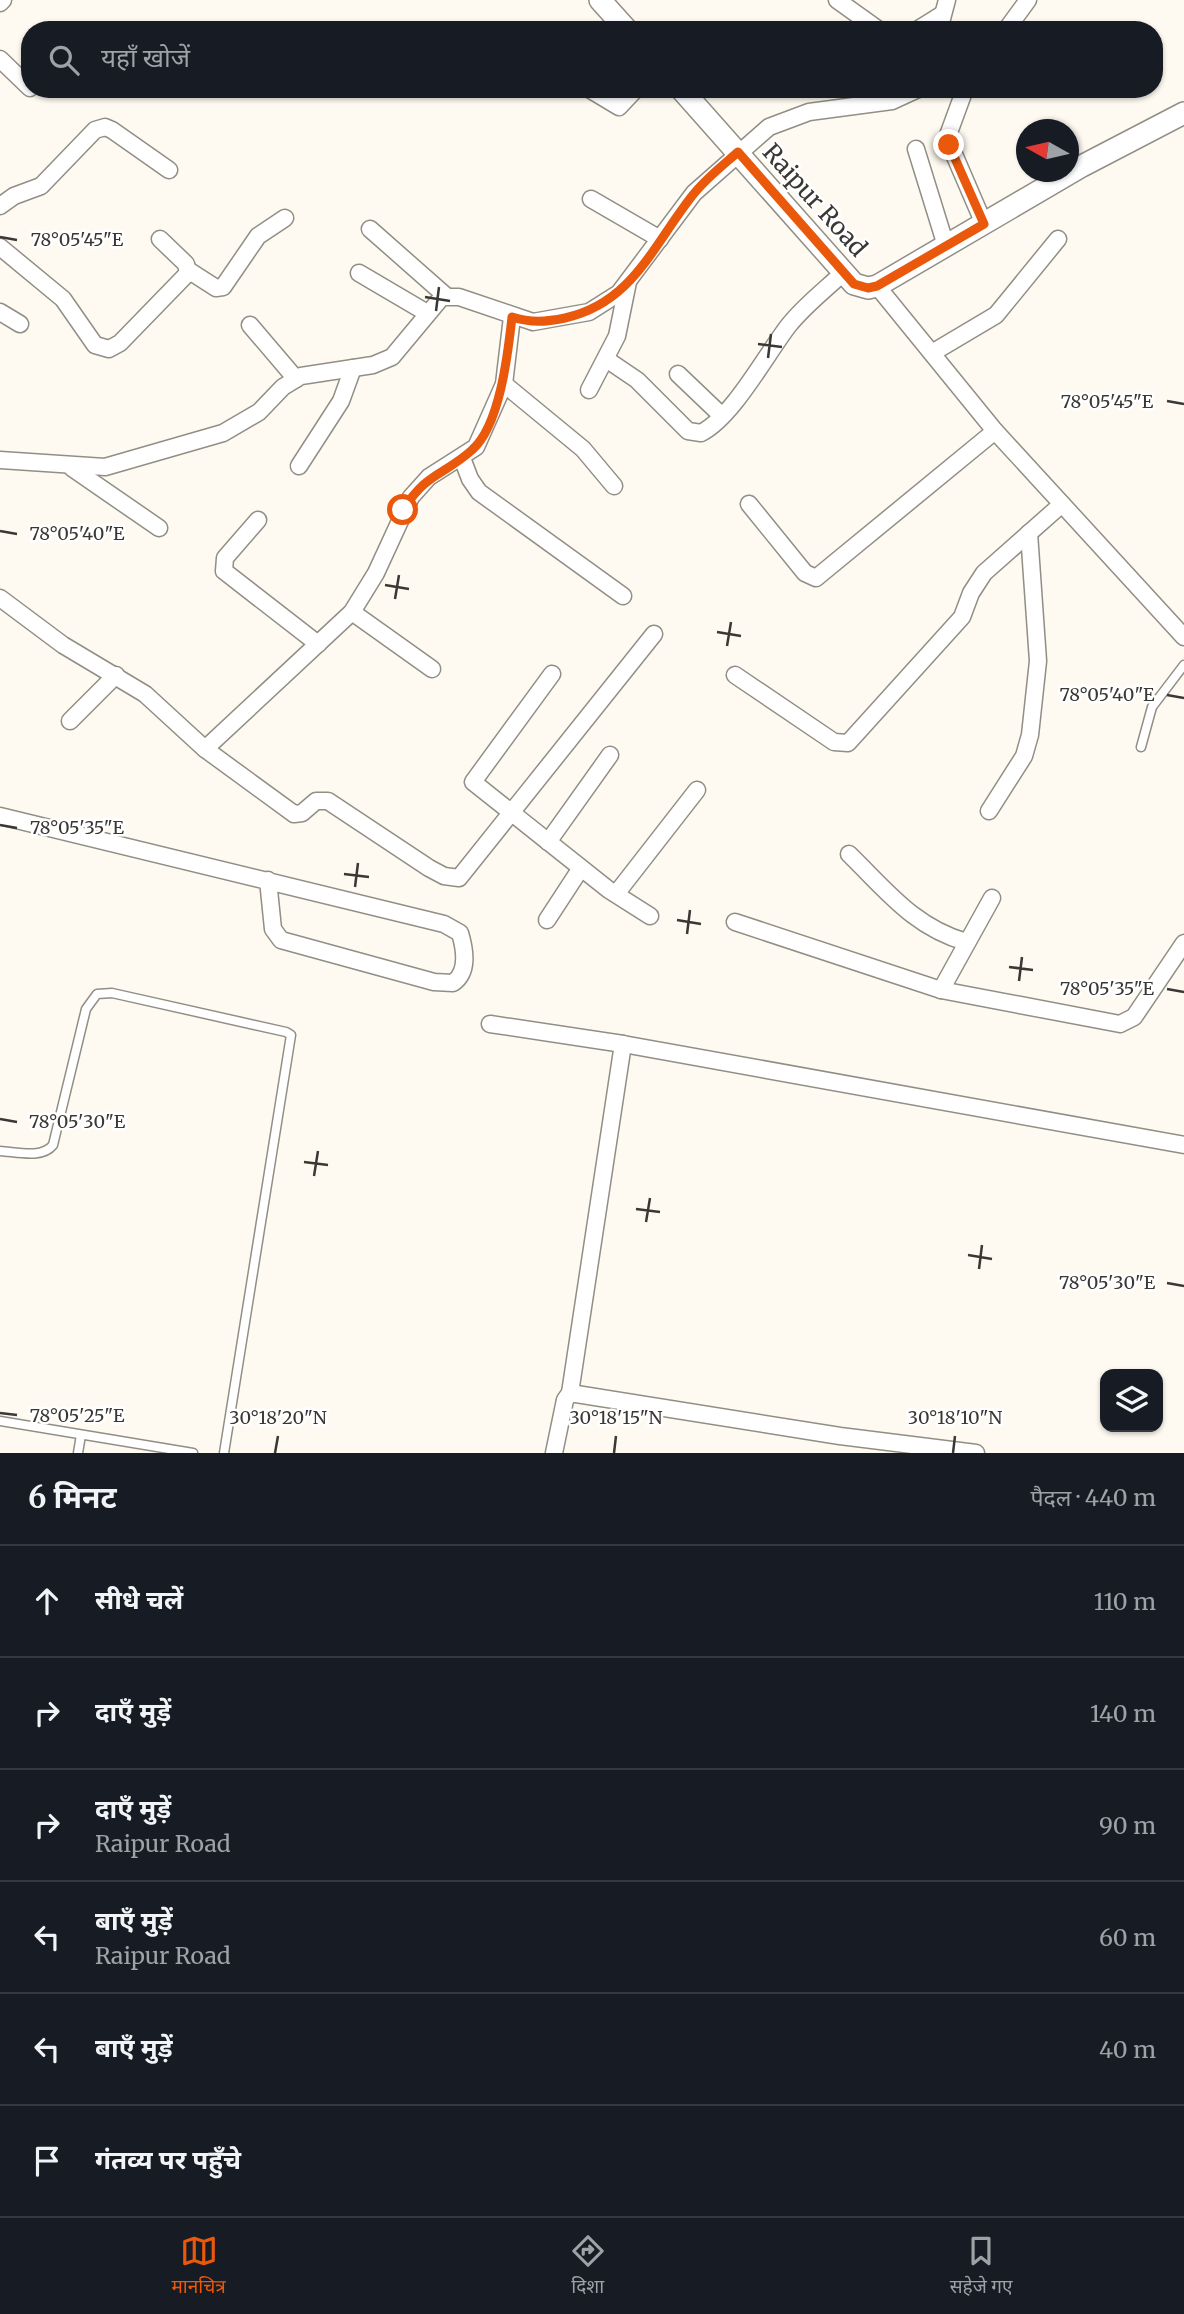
<!DOCTYPE html>
<html lang="hi">
<meta charset="utf-8">
<style>
:root{--surface:#171b24;--page:#242831;--text:#f1f3f6;--muted:#9ea1a6;--line:#363941;--accent:#ea580c}
body{margin:0;font-family:Merriweather,"Noto Sans Devanagari",serif;background:var(--page);color:var(--text)}
.controls{position:absolute;right:21px;bottom:21px;display:grid;overflow:hidden;border-radius:14px;box-shadow:0 2px 5px #0004}
.controls button{width:63px;height:63px;display:grid;place-items:center;padding:0;border:0;border-bottom:2px solid var(--line);background:var(--surface);color:var(--text);font:35px sans-serif}
.compass{position:absolute;left:1016px;top:119px;width:63px;height:63px;border-radius:50%;background:var(--surface);box-shadow:0 2px 5px #0004;rotate:278deg}
.stop{position:absolute;width:21px;height:21px;margin:-16px;border:5px solid #ea580c;border-radius:50%;background:#fff}
.stop.end{background:#ea580c;border-color:#fff;box-shadow:0 2px 7px #0008}
.list{margin:0;padding:0;list-style:none}
h2{display:flex;justify-content:space-between;align-items:center;height:91px;margin:0;padding:0 28px;font-size:30px}
h2 small{font-size:23px;font-weight:400;color:var(--muted)}
.list li{display:grid;grid-template-columns:46px 1fr auto;gap:21px;align-items:center;box-sizing:border-box;height:112px;padding:0 28px;border-top:2px solid var(--line)}
.list b{display:block;font-size:26px;white-space:nowrap}
.list p{margin:0;font-size:23px;white-space:nowrap;color:var(--muted)}
.list em{font-size:23px;font-style:normal;color:var(--muted)}
.icon{flex:none;width:38px;height:38px;fill:none;stroke:currentColor;stroke-width:2;stroke-linecap:round;stroke-linejoin:round}
.map{position:relative;flex:none;width:1184px;height:1453px;overflow:hidden}
.search{position:absolute;background:var(--surface);box-shadow:0 2px 5px #0004;left:21px;right:21px;top:21px;height:77px;display:flex;align-items:center;gap:18px;box-sizing:border-box;padding:0 24px;border-radius:28px;color:var(--muted);font-size:26px}
.sheet{height:763px;background:var(--surface)}
nav{display:flex;justify-content:space-around;align-items:center;box-sizing:border-box;height:98px;border-top:2px solid var(--line);background:var(--surface);font-size:19px;color:var(--muted)}
nav a{display:grid;justify-items:center;gap:4px}
nav .on{color:var(--accent)}
.map>svg:first-child{display:block}
.lines{fill:none;stroke-linecap:round;stroke-linejoin:round}
.lane-casing{stroke:#918e85;stroke-width:11}
.street-casing{stroke:#918e85;stroke-width:19}
.secondary-casing{stroke:#918e85;stroke-width:24}
.lane{stroke:#fff;stroke-width:8}
.street{stroke:#fff;stroke-width:16}
.secondary{stroke:#fff;stroke-width:21}
.route{stroke:#ea580c;stroke-width:9}
.ticks{fill:none;stroke:#393834;stroke-width:2.5}
.labels{text-anchor:middle;dominant-baseline:central;stroke-width:5;stroke-linejoin:round;paint-order:stroke}
.street-label{font-size:24px;fill:#393834;stroke:#fff}
.ticks-label{font-size:18px;text-anchor:middle;fill:#393834;stroke:#fff;stroke-width:5;stroke-linejoin:round;paint-order:stroke}
</style>
<div class="map">
<svg width="1184" height="1453" viewBox="0 0 1184 1453">
<rect width="100%" height="100%" fill="#fefaf1"/>
<g class="lines">
<defs>
<g id="lane">
<path d="M1141,747L1152,707L1184,665"/>
<path d="M0,1151C17,1152 42,1159 53,1145L86,1009L97,994L112,993L286,1032L291,1035L224,1453"/>
<path d="M0,1421L193,1453"/>
<path d="M78,1453L81,1435"/>
</g>
<g id="street">
<path d="M837,0L879,30"/>
<path d="M0,3L3,0"/>
<path d="M917,30L941,15"/>
<path d="M939,30L947,0"/>
<path d="M1006,30L1028,0"/>
<path d="M0,59L30,88"/>
<path d="M589,89L619,107L636,89"/>
<path d="M965,89L947,138L984,224"/>
<path d="M916,149L946,246"/>
<path d="M591,199L660,239"/>
<path d="M0,206L14,196L41,186L95,130L105,127L112,130L169,170"/>
<path d="M370,229L446,296"/>
<path d="M0,247L63,299L95,345L109,349L120,343L188,273L186,264L160,239"/>
<path d="M188,270L216,288L223,287L258,236L285,218"/>
<path d="M359,273L427,313"/>
<path d="M877,286L995,431L1184,637"/>
<path d="M0,312L20,324"/>
<path d="M250,325L296,379"/>
<path d="M932,353L996,315L1058,239"/>
<path d="M606,359L637,380L688,431L701,433C733,417 767,353 789,325C805,305 826,289 844,272"/>
<path d="M678,374L721,415"/>
<path d="M504,384L583,449L614,486"/>
<path d="M589,390L617,336L628,282"/>
<path d="M462,458L470,479L479,492L623,596"/>
<path d="M0,460L105,467L223,433L259,412L283,387L301,376L373,365L392,357L442,297H459L533,322L589,312L619,293L694,193L769,127L809,112L892,101L918,89"/>
<path d="M299,466L341,401L353,368"/>
<path d="M72,468L159,528"/>
<path d="M749,504L805,573L816,578L995,431"/>
<path d="M258,520L225,558L224,571L318,644"/>
<path d="M0,598L63,645L145,694L205,749L352,612L376,573L411,497L429,477L476,447L504,384L512,317"/>
<path d="M352,612L432,669"/>
<path d="M552,674L473,782L609,890L650,916"/>
<path d="M735,675L834,742L848,743L962,617L971,593L984,573L1062,504"/>
<path d="M70,721L116,675"/>
<path d="M205,749L294,814L302,813L316,801H328L429,868L444,876L459,878L654,634"/>
<path d="M989,811L1024,756L1030,735L1038,661L1029,533"/>
<path d="M0,816L444,924L460,933C465,950 469,972 453,983L434,982L281,940L273,929L268,880"/>
<path d="M548,842L610,755"/>
<path d="M849,854C887,891 914,927 966,942"/>
<path d="M616,894L697,790"/>
<path d="M547,920L581,868"/>
<path d="M735,922L941,990L1120,1024L1134,1017L1184,943"/>
<path d="M941,990L992,898"/>
<path d="M490,1024L623,1044L1184,1145"/>
<path d="M570,1393L623,1044"/>
<path d="M554,1453L565,1400L570,1393L840,1436L976,1453"/>
</g>
<g id="secondary">
<path d="M600,0L627,30"/>
<path d="M681,89L854,284L868,288L877,286L1082,166L1184,113"/>
</g>
</defs>
<use href="#lane" class="lane-casing"/>
<use href="#street" class="street-casing"/>
<use href="#secondary" class="secondary-casing"/>
<use href="#lane" class="lane"/>
<use href="#street" class="street"/>
<use href="#secondary" class="secondary"/>
</g>
<g class="lines">
<path class="route" d="M403,510C427,472 443,476 472,450C500,426 508,353 512,317C531,323 546,322 565,318C632,303 652,247 692,196C705,179 722,166 738,152L854,284L868,288L877,286L984,224L949,145"/>
</g>
<path class="ticks" d="M0,237L17,240M425,297L450,301M436,311L439,287M758,344L782,347M768,358L771,334M1167,401L1184,404M0,531L17,534M385,585L409,589M395,599L399,575M717,632L741,636M727,646L731,622M1167,695L1184,698M0,825L17,828M344,874L369,877M355,887L358,863M677,920L701,924M687,934L690,910M1009,967L1033,970M1019,981L1022,957M1167,989L1184,992M0,1119L17,1122M304,1162L328,1165M314,1176L318,1151M636,1209L660,1212M646,1222L650,1198M968,1255L992,1259M979,1269L982,1245M1167,1283L1184,1286M0,1413L17,1415M275,1453L278,1436M614,1453L616,1436M953,1453L955,1436"/>
<g class="labels">
<g class="street-label">
<text transform="translate(815 200) rotate(48)">Raipur Road</text>
</g>
</g>
<g class="ticks-label">
<text x="77" y="246">78°05'45"E</text>
<text x="1107" y="408">78°05'45"E</text>
<text x="77" y="540">78°05'40"E</text>
<text x="1107" y="701">78°05'40"E</text>
<text x="77" y="834">78°05'35"E</text>
<text x="1107" y="995">78°05'35"E</text>
<text x="77" y="1128">78°05'30"E</text>
<text x="1107" y="1289">78°05'30"E</text>
<text x="77" y="1422">78°05'25"E</text>
<text x="278" y="1424">30°18'20"N</text>
<text x="616" y="1424">30°18'15"N</text>
<text x="955" y="1424">30°18'10"N</text>
</g>
</svg>
<div class="controls">
<button><svg class="icon" aria-label="layers" viewBox="0 0 24 24"><path d="M12 4l9 5-9 5-9-5zM3 14l9 5 9-5"/></svg></button>
</div>
<svg class="compass" viewBox="-18 -18 36 36"><path d="M0-13l5 13h-10z" fill="#e53935"/><path d="M0 13l5-13h-10z" fill="#9ea1a6"/></svg>
<div class="stop" style="left:403px;top:510px"></div>
<div class="stop end" style="left:949px;top:145px"></div>
<div class="search"><svg class="icon" aria-label="search" viewBox="0 0 24 24"><circle cx="10" cy="10" r="6"/><path d="M15 15l6 6"/></svg>यहाँ खोजें</div>
</div>
<section class="sheet">
<h2>6 मिनट<small>पैदल · 440 m</small></h2>
<ul class="list">
<li><svg class="icon" aria-label="ahead" viewBox="0 0 24 24"><path d="M12 20V5M6 11l6-6 6 6"/></svg><div><b>सीधे चलें</b></div><em>110 m</em></li>
<li><svg class="icon" aria-label="right" viewBox="0 0 24 24"><path d="M7 20v-9h11M14 6l5 5-5 5"/></svg><div><b>दाएँ मुड़ें</b></div><em>140 m</em></li>
<li><svg class="icon" aria-label="right" viewBox="0 0 24 24"><path d="M7 20v-9h11M14 6l5 5-5 5"/></svg><div><b>दाएँ मुड़ें</b><p>Raipur Road</p></div><em>90 m</em></li>
<li><svg class="icon" aria-label="left" viewBox="0 0 24 24"><path d="M17 20v-9H6M10 6l-5 5 5 5"/></svg><div><b>बाएँ मुड़ें</b><p>Raipur Road</p></div><em>60 m</em></li>
<li><svg class="icon" aria-label="left" viewBox="0 0 24 24"><path d="M17 20v-9H6M10 6l-5 5 5 5"/></svg><div><b>बाएँ मुड़ें</b></div><em>40 m</em></li>
<li><svg class="icon" aria-label="arrive" viewBox="0 0 24 24"><path d="M6 21V4h12l-3 4 3 4H6"/></svg><div><b>गंतव्य पर पहुँचे</b></div></li>
</ul>
</section>
<nav>
<a class="on"><svg class="icon" aria-label="map" viewBox="0 0 24 24"><path d="M3 6l6-2 6 2 6-2v14l-6 2-6-2-6 2zM9 4v14M15 6v14"/></svg>मानचित्र</a>
<a><svg class="icon" aria-label="directions" viewBox="0 0 24 24"><path d="M12 3l9 9-9 9-9-9zM9 14v-3h6M13 9l2 2-2 2"/></svg>दिशा</a>
<a><svg class="icon" aria-label="saved" viewBox="0 0 24 24"><path d="M7 4h10v16l-5-4-5 4z"/></svg>सहेजे गए</a>
</nav>
